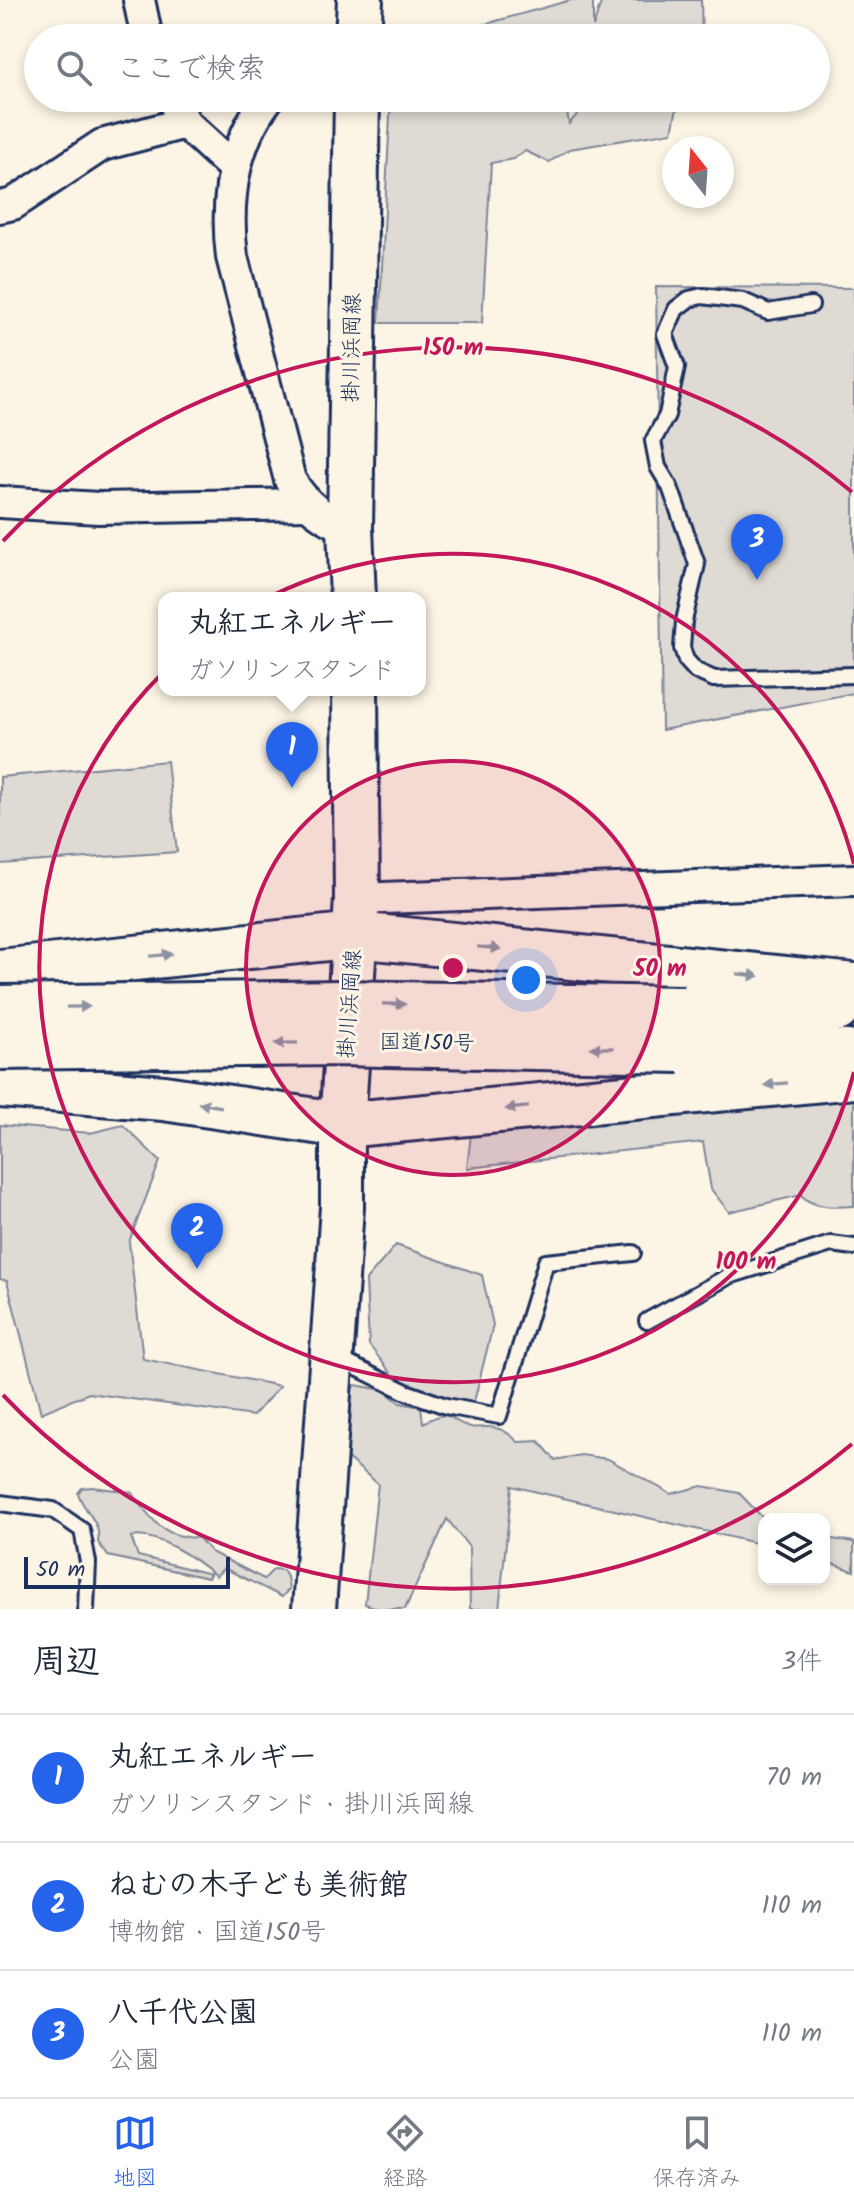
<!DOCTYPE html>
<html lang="ja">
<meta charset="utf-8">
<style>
:root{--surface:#fff;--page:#f6f6f7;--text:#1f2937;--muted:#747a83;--line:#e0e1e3;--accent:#2563eb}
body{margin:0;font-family:Kalam,"Klee One",sans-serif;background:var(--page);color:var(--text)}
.controls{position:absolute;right:24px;bottom:24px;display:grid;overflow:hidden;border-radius:16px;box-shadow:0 4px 12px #0003}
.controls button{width:72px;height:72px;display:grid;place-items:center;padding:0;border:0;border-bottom:2px solid var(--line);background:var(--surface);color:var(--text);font:40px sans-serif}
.compass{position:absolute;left:662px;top:136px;width:72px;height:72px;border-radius:50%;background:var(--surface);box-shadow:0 4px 12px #0003;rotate:343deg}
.scale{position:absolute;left:24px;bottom:20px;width:206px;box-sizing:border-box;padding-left:8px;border:4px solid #1b2f5e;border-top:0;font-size:22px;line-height:28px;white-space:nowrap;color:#1b2f5e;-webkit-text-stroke:6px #fcf5e5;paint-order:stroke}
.you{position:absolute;left:526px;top:980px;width:28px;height:28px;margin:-20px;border:6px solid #fff;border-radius:50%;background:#1a73e8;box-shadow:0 0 0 12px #1a73e833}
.badge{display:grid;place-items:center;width:52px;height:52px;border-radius:50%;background:var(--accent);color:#fff;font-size:26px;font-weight:700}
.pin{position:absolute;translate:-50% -66px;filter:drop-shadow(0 2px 4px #0008)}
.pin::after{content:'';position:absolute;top:42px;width:28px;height:24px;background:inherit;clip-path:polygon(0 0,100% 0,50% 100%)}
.popup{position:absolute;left:158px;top:592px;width:268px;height:104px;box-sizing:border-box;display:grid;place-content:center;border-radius:16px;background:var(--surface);filter:drop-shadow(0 2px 6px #0005);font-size:26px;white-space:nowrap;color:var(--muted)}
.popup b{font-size:30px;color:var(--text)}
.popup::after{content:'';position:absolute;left:50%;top:100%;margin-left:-16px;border:16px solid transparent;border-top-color:var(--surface)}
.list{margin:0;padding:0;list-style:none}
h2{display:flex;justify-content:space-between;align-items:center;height:104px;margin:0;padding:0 32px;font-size:34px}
h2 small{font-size:26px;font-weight:400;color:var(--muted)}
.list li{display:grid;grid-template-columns:52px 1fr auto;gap:24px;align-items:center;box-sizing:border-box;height:128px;padding:0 32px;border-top:2px solid var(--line)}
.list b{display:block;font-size:30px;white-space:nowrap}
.list p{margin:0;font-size:26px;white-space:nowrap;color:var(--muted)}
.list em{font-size:26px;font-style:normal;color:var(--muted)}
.icon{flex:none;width:44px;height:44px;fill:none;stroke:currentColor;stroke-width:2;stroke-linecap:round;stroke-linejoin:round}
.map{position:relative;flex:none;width:854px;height:1609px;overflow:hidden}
.search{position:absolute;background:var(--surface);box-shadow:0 4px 12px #0003;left:24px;right:24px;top:24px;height:88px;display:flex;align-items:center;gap:20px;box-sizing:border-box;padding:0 28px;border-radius:44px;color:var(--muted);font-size:30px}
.sheet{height:488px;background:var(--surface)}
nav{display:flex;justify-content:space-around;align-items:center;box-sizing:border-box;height:112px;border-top:2px solid var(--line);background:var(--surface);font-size:22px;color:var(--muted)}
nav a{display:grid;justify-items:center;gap:4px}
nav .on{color:var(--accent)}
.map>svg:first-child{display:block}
.green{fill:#dfdbd4;stroke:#7d8599;stroke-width:2}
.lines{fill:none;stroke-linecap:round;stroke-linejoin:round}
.lane-casing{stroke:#1b2f5e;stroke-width:20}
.street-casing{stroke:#1b2f5e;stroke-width:36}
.secondary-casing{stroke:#1b2f5e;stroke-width:48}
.primary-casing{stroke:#1b2f5e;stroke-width:50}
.highway-casing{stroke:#1b2f5e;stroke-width:50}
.lane{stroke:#fcf5e5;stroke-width:14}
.street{stroke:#fcf5e5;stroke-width:30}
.secondary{stroke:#fcf5e5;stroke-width:42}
.primary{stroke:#fcf5e5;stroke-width:44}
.highway{stroke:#fcf5e5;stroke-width:44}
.highway-bridge-casing{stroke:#1b2f5e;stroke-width:50;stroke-linecap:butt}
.highway-bridge{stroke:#fcf5e5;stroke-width:44}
.oneway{fill:#8c92a2}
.ring{fill:none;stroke:#c2185b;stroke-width:4}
.labels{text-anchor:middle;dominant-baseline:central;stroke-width:6;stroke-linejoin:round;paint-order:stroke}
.street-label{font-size:22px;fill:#1b2f5e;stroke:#fcf5e5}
.centre{fill:#c2185b;stroke:#fcf5e5;stroke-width:4}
.ring-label{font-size:24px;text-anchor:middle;font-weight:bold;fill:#c2185b;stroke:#fcf5e5;stroke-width:6;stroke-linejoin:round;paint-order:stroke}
</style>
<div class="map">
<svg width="854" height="1609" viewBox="0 0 854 1609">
<rect width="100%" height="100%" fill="#fcf5e5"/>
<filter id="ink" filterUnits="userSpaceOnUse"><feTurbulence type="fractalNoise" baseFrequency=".0125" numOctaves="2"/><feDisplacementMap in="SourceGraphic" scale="16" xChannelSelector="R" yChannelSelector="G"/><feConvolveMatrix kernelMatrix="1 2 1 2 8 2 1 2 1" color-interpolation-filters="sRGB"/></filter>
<g filter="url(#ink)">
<g class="green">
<path d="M571,0H593V27L602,0H701L702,38H436Z"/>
<path d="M391,98H565L569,124L591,98H679L672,132L570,149L549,162L525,151L513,159L491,163L482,323H379Z"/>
<path d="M656,287L854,288V693L662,730Z"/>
<path d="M167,761L177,852L0,864V777Z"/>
<path d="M854,1099V1206C837,1207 813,1209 801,1195L729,1212L711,1189L703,1142L467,1168L472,1125L703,1106Z"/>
<path d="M0,1125L90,1133L123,1125L160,1161L129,1242L143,1359L280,1386L253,1416L89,1393L41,1413L7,1281L0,1279Z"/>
<path d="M396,1245L482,1275L493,1325L471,1414L406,1392L369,1345L366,1280Z"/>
<path d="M355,1385L383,1390L400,1403L421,1407L423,1423C455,1406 445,1421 471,1427C472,1428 482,1427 484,1427C499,1426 508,1432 518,1442L539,1441L555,1460L581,1455L608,1459L671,1494L702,1486L739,1493L764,1519V1545L512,1486L499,1609H470L469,1547L447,1519L405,1609H380L365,1604L378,1484L338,1450L350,1434L345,1398Z"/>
<path d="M92,1487L131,1492C152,1519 161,1538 199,1538L211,1552L264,1579L274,1569L283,1570L287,1577L289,1589L282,1597L224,1568L216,1576C197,1560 157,1531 131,1537L138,1556L210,1574L208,1578L108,1556L98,1542C102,1522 83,1511 78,1493L82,1488Z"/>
<path d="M824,1538L854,1542V1571L824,1561Z"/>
</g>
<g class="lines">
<defs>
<g id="lane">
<path d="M811,305L768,312L743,301L702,296L689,299L676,309L665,334L677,367L667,415L653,441L658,467L670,487L697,564L684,621L682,648L686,660L696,671L714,679L854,675"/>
<path d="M647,1321L729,1276L831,1244L854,1247"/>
<path d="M335,1357L406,1392L446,1406L499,1416L546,1262L633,1253"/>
<path d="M0,1503L53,1510L82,1530L88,1562L86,1609"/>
</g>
<g id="street">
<path d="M139,0L147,38"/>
<path d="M172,98L185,123L234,168"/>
<path d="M268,98C232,145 225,200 232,257L290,480C305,505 323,519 350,528"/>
<path d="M0,207L13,204L102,145L185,123"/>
<path d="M0,502L99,508L307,504"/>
<path d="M357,899L854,880"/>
</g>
<path id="secondary" d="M314,1609L342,1207V1125"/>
<g id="primary">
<path d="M358,38L360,0"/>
<path d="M353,598L350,528L357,98"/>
<path d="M342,1125L357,899L355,690"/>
</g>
<g id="highway">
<path d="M0,972L356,935L854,986"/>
<path d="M683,1009H837"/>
<path d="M680,1050L848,1053"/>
<path d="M0,1085L164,1098L342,1125L854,1076"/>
</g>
</defs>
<use href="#lane" class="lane-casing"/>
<use href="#street" class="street-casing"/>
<use href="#secondary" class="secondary-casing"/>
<use href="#primary" class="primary-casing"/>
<use href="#highway" class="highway-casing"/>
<use href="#lane" class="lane"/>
<use href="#street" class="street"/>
<use href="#secondary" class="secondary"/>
<use href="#primary" class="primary"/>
<use href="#highway" class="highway"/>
<defs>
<g id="highway-bridge">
<path d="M0,1008L340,1003L683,1009"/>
<path d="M0,1047L337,1043L680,1050"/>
</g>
</defs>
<use href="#highway-bridge" class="highway-bridge-casing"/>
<use href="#highway-bridge" class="highway-bridge"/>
</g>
<defs><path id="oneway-solid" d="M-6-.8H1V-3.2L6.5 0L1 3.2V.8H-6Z" transform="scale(2)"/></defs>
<g class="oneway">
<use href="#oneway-solid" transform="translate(489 948) rotate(6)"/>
<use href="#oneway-solid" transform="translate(161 955) rotate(-6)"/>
<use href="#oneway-solid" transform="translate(748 975) rotate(6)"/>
<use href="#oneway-solid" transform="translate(394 1004) rotate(1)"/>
<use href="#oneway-solid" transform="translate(78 1007) rotate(-1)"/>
<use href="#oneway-solid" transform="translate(286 1043) rotate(179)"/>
<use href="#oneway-solid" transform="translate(602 1048) rotate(-179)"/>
<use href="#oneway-solid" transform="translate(776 1084) rotate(175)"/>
<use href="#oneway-solid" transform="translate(210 1105) rotate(-171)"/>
<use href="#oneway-solid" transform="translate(517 1108) rotate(174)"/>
</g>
</g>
<circle cx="453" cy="968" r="207" fill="#c2185b" fill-opacity=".12"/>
<g class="ring">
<circle cx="453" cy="968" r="207"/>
<path d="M854 1072A414 414 0 1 1 854 864"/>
<path d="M852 1444A621 621 0 0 1 3 1395M3 541A621 621 0 0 1 852 492"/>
</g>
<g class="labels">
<g class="street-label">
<text transform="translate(353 348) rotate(-89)">掛川浜岡線</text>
<text transform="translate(351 1004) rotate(-86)">掛川浜岡線</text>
<text transform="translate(427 1044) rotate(1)">国道150号</text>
</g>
</g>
<circle cx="453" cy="968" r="12" class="centre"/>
<g class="ring-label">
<text x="453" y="355">150 m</text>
<text x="660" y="976">50 m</text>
<text x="746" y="1269">100 m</text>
</g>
</svg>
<div class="controls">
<button><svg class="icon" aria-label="layers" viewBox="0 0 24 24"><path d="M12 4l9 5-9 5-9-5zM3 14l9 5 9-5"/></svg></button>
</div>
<svg class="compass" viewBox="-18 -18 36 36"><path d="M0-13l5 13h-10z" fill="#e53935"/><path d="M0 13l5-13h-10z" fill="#747a83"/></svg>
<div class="scale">50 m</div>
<div class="you"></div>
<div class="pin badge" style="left:292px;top:788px">1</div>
<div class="popup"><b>丸紅エネルギー</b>ガソリンスタンド</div>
<div class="pin badge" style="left:197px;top:1269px">2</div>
<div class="pin badge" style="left:757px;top:580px">3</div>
<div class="search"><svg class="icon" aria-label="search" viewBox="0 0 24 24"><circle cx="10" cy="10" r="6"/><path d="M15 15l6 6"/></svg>ここで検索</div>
</div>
<section class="sheet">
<h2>周辺<small>3件</small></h2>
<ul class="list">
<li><span class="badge">1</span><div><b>丸紅エネルギー</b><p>ガソリンスタンド · 掛川浜岡線</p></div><em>70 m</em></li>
<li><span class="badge">2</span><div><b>ねむの木子ども美術館</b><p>博物館 · 国道150号</p></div><em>110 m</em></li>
<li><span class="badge">3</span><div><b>八千代公園</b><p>公園</p></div><em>110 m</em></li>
</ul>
</section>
<nav>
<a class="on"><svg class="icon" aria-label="map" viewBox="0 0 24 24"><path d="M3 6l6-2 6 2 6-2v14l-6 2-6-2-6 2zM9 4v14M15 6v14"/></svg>地図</a>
<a><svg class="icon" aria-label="directions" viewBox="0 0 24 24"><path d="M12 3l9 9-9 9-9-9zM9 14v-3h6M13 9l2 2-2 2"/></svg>経路</a>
<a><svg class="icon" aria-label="saved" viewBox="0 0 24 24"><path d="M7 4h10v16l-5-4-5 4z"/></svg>保存済み</a>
</nav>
